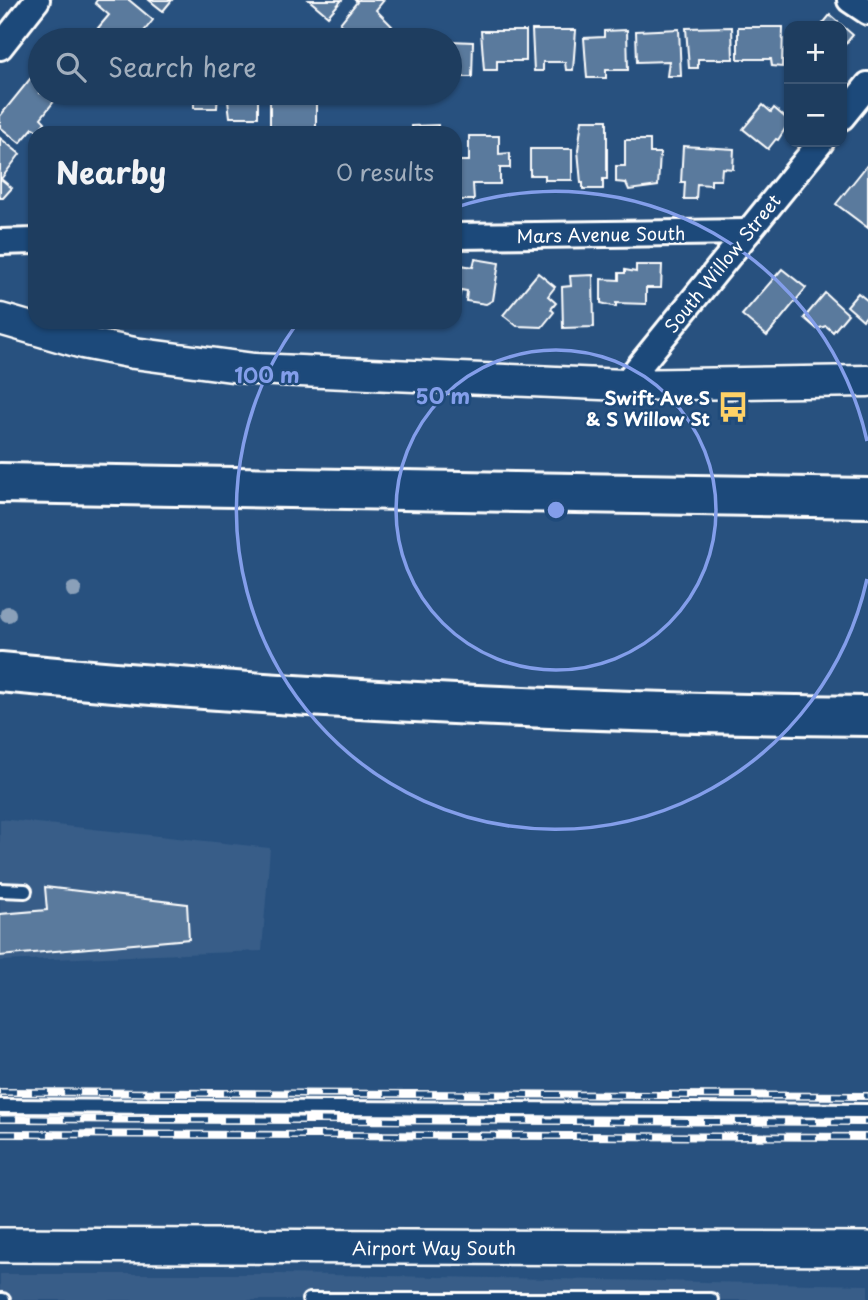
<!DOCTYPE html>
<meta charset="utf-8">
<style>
:root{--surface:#1e3d5f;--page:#264465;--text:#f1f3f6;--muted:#a1aebd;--line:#3c5674}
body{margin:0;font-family:"Playpen Sans",sans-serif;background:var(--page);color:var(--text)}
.controls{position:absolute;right:21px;top:21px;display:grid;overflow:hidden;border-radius:14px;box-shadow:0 2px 5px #0004}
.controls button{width:63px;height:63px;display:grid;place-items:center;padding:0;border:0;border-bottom:2px solid var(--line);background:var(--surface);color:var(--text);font:35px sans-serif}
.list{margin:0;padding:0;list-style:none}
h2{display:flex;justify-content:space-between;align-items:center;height:91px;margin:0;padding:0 28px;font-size:30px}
h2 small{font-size:23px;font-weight:400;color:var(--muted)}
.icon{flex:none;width:38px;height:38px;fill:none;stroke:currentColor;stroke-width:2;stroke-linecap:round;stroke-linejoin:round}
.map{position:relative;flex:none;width:868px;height:1300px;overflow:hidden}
.search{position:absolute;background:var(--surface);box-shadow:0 2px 5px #0004;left:28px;top:28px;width:434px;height:77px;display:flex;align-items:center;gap:18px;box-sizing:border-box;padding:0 24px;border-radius:38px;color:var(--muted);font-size:26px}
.panel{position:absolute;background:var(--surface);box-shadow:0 2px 5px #0004;left:28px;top:126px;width:434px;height:203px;border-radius:21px}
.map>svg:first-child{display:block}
.built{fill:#375d88}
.building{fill:#5a7a9d;stroke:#fff;stroke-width:2}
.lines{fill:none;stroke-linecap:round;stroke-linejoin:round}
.service-casing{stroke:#fff;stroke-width:18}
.minor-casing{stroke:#fff;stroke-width:30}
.tertiary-casing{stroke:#fff;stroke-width:35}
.secondary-casing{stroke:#fff;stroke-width:38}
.motorway-casing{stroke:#fff;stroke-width:44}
.service{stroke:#1f4a7a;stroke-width:12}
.minor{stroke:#1f4a7a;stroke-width:24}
.tertiary{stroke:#1f4a7a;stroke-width:30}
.secondary{stroke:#1f4a7a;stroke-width:33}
.motorway{stroke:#1f4a7a;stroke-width:38}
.rail-casing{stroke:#fff;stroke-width:8}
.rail{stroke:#1f4a7a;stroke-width:5;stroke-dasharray:16;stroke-linecap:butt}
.tree{fill:#8aa0b9}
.ring{fill:none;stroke:#839eea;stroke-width:3.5}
.labels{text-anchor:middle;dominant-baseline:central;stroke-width:5;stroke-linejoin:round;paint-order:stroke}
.street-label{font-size:18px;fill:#fff;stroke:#1f4a7a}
.poi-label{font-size:18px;font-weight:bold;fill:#fff;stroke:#1f4a7a;text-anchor:end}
.centre{fill:#839eea;stroke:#1f4a7a;stroke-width:3.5}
.ring-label{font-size:21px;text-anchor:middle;font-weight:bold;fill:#839eea;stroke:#1f4a7a;stroke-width:5;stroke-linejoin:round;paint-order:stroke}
</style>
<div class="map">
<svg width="868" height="1300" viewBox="0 0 868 1300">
<rect width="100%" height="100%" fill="#28517f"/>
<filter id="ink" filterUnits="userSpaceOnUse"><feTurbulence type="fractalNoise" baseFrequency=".0143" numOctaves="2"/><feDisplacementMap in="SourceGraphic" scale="14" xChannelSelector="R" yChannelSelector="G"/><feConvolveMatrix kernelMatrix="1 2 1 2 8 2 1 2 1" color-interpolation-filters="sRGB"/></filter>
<g filter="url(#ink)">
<g class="built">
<path d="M0,819L270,848L262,951L0,961Z"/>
<path d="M0,1274H282L868,1285V1300H0Z"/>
</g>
<g class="building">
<path d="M97,0H129L153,20L137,40H112L98,28L109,15L95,3Z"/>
<path d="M149,0H172L163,11Z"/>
<path d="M309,0H342L328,16Z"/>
<path d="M355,0H384L376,10L392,26L380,40H360L340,23L357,2Z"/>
<path d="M830,15L853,35L842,48V26H821Z"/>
<path d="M732,27L733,59H698V68H689L686,28Z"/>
<path d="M738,27H783L782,67L772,66L771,59H738Z"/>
<path d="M679,29L681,76H667L669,61L637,62L636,31Z"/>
<path d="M532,30H576L573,70H566L565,62H543V71H534Z"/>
<path d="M627,30L628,70H606V78H587L584,38L604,37V31Z"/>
<path d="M481,31H526V61H497V70H484Z"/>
<path d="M450,41L473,42L472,77H455V81H450Z"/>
<path d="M34,74L40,80V93L59,95L41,118L45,122L38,131L33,128L20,143L0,127V116Z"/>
<path d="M188,93H218L217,108H194V95Z"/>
<path d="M227,93H258V117H230Z"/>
<path d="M292,96H316V132L275,131V127L270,126V98Z"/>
<path d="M763,105L771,112L774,108L787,119L788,124L778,140L776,139L768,149L743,129Z"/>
<path d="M582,120H607V179H603V189H583V183H581L578,150Z"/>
<path d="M438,125V133H412V126Z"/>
<path d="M469,136H499V154L510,153V168H500V184H473L474,200H455V161H469Z"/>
<path d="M0,138L20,154L1,179L12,188L3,198H0Z"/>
<path d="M625,140H650V153H660L658,186L629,190L626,183L616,182V166H625Z"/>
<path d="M683,146L734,149L733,169L722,168L721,180H711V185L697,184L696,199H684L685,182H681Z"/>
<path d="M530,149H572V180H545V175H530Z"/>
<path d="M868,164V228L836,204Z"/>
<path d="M475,259L499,263L493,300L486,304L466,301L467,291L461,290L459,298L455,297V264L473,267Z"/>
<path d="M636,265H662L661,288H646V304L616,303V307L601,303V279L619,280V273H625V270L636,272Z"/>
<path d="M782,269L806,288L767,336L742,315Z"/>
<path d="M538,273L555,287L548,296L556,303L551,309L554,312L542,327L517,326L503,315Z"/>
<path d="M593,275L594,327L563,328L562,287L571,286L570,276Z"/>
<path d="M825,293L848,314L833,332L826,326L817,329L804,318Z"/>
<path d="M858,293L868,301V314L863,320L847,306Z"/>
<path d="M45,887L187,904L189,939L0,956V914L47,910Z"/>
</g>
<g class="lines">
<defs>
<g id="service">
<path d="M0,890L25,891"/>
<path d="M0,1106L868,1111"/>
<path d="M0,1300H3"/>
<path d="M309,1300H711"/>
</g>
<g id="minor">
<path d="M850,0L868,12"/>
<path d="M0,47L37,0"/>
<path d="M842,117L868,85"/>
<path d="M455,236L748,232"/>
<path d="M0,242L35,241"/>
<path d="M624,385L821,142"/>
</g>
<path id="tertiary" d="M0,319L83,343L134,353L254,369L624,385L868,381"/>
<path id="secondary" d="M0,1245L868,1249"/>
<g id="motorway">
<path d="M0,483L868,498"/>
<path d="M0,672C289,699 578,713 868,716"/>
</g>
</defs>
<use href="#service" class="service-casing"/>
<use href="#minor" class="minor-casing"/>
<use href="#tertiary" class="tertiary-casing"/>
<use href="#secondary" class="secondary-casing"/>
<use href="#motorway" class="motorway-casing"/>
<use href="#service" class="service"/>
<use href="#minor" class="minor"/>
<use href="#tertiary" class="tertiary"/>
<use href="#secondary" class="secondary"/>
<use href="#motorway" class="motorway"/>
<defs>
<g id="rail">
<path d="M0,1092L868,1096"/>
<path d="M0,1119L868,1122"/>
<path d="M0,1134L868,1137"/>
</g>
</defs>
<use href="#rail" class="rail-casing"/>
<use href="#rail" class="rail"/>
</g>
<g class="tree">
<circle cx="74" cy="590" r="8"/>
<circle cx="8" cy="614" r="8"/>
</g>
</g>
<g class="ring">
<circle cx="556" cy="510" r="160"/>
<path d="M867 579A319 319 0 1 1 298 322M457 207A319 319 0 0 1 867 441"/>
</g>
<defs>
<symbol id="bus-bare" viewBox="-9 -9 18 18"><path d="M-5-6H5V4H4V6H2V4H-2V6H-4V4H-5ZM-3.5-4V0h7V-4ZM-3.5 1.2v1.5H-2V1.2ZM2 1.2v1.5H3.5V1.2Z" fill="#ffd166" stroke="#1f4a7a" stroke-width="2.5" paint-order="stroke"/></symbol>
</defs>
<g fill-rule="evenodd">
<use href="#bus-bare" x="711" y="385" width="44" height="44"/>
</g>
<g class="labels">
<g class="street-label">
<text transform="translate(601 234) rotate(-1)">Mars Avenue South</text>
<text transform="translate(722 263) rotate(-51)">South Willow Street</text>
<text x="434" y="1247">Airport Way South</text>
</g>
<g class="poi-label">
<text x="710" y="397">Swift Ave S<tspan x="710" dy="21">&amp; S Willow St</tspan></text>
</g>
</g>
<circle cx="556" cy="510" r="10" class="centre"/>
<g class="ring-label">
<text x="267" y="383">100 m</text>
<text x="443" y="404">50 m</text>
</g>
</svg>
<div class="controls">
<button>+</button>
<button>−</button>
</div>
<div class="search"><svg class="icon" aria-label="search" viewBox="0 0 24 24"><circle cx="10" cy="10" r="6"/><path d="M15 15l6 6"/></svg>Search here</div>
<section class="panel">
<h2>Nearby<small>0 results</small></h2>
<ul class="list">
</ul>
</section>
</div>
